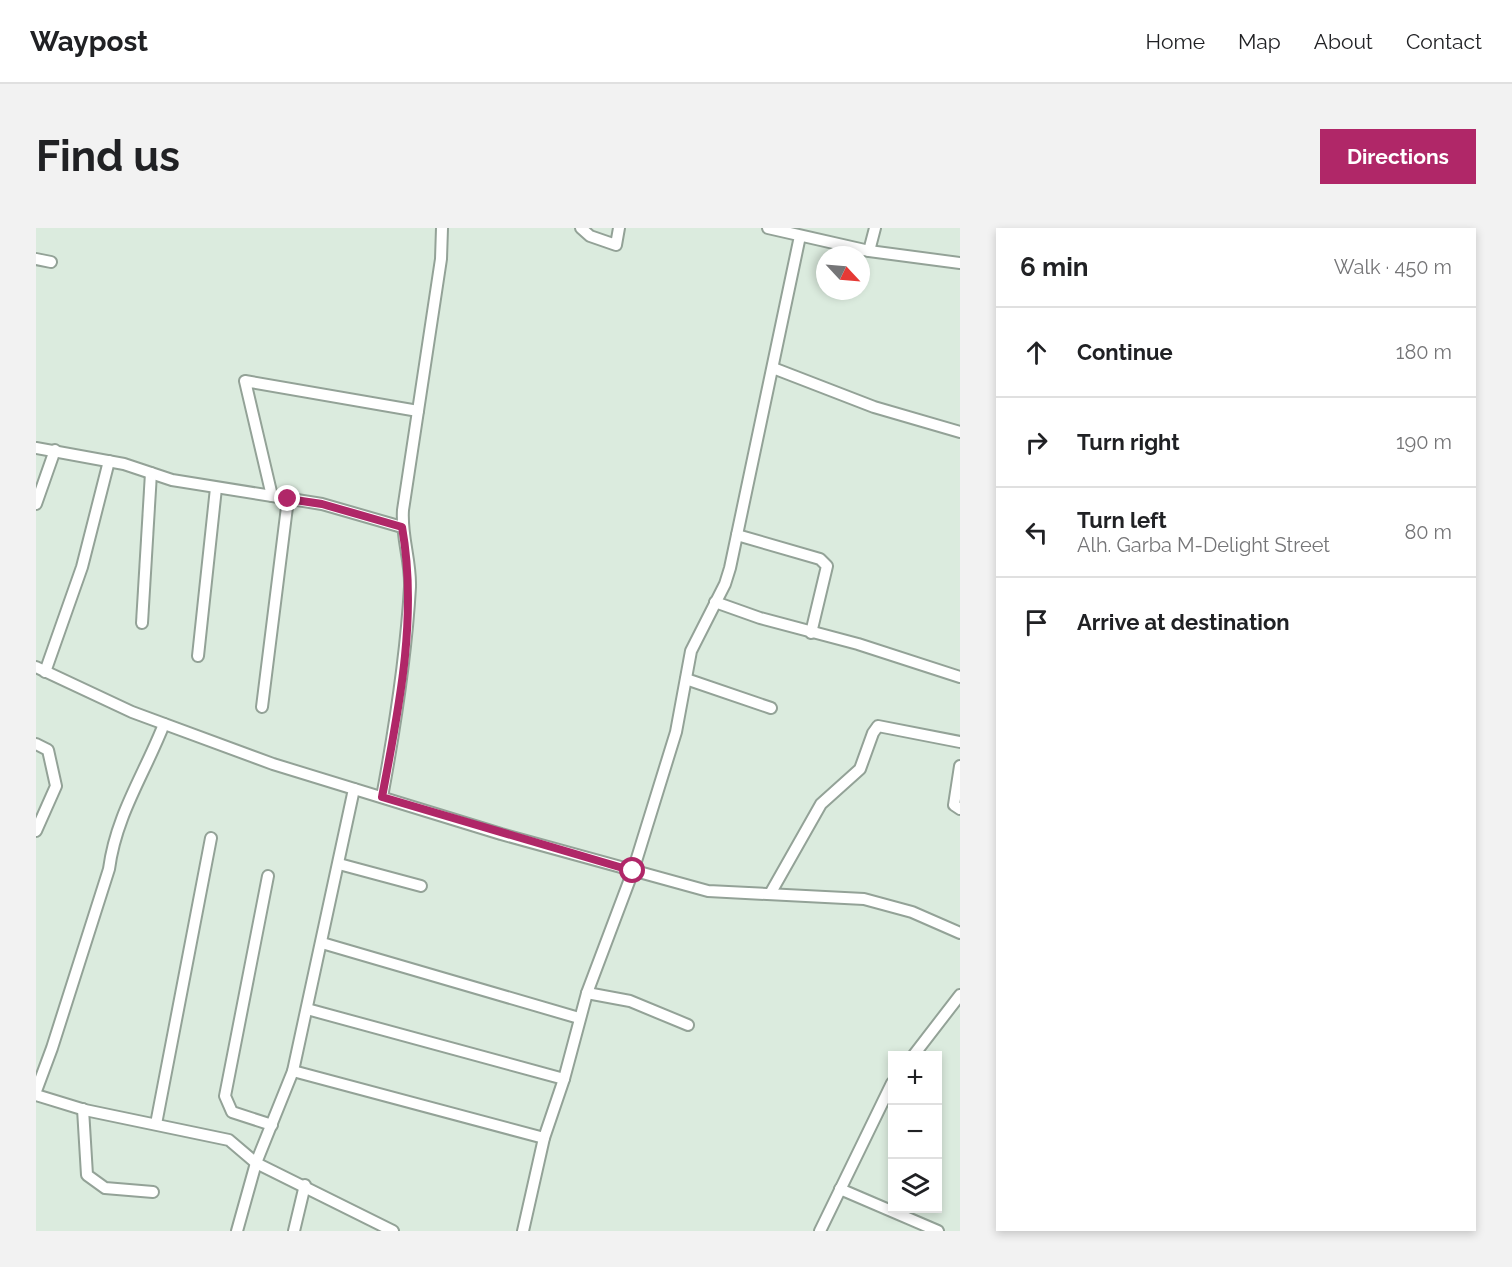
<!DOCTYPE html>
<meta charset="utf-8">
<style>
:root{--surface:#fff;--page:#f2f2f2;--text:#202124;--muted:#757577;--line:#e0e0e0;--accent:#b02768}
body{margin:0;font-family:Raleway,sans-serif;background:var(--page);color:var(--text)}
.controls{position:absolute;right:18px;bottom:18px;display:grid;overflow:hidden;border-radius:0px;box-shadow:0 3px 9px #0003}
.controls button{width:54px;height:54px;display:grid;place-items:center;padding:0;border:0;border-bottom:2px solid var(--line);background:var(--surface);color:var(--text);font:30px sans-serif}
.compass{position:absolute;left:780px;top:18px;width:54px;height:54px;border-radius:50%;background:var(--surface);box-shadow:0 3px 9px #0003;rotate:116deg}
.stop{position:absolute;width:18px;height:18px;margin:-14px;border:4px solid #b02768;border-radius:50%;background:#fff}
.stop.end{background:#b02768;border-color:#fff;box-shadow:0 2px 6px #0008}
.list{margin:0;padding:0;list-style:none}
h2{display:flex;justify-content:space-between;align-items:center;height:78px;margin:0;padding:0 24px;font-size:26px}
h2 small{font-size:20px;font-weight:400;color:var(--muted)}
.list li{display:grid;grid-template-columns:39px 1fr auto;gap:18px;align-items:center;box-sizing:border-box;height:90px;padding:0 24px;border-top:2px solid var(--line)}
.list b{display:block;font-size:22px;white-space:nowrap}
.list p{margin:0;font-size:20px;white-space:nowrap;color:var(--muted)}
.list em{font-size:20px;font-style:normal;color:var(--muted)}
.icon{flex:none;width:33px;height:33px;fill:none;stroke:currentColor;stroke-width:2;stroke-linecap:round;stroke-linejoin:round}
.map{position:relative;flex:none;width:924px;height:1003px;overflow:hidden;border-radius:0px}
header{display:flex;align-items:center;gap:36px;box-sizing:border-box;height:84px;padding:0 30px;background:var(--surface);border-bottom:2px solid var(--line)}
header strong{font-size:28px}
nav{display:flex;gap:33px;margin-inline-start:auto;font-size:21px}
.intro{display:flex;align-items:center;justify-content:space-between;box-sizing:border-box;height:144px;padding:0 36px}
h1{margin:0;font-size:42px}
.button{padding:15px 27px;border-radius:0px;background:var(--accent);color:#fff;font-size:21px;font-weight:700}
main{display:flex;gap:36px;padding:0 36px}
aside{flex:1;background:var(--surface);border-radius:0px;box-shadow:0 3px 9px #0003}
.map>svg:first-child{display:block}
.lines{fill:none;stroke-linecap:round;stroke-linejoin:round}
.street-casing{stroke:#93a297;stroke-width:14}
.street{stroke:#fff;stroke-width:10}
.route{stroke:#b02768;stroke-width:8}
</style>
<header>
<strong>Waypost</strong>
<nav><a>Home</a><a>Map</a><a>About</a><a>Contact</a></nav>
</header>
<div class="intro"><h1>Find us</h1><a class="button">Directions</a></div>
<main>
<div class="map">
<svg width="924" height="1003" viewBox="0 0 924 1003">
<rect width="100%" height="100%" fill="#dbebde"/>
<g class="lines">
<defs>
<g id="street">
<path d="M545,0L554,8L580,17L583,0"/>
<path d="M732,0L833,23L924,35"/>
<path d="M833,23L839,0"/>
<path d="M0,31L15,34"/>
<path d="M737,140L838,179L924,204"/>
<path d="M0,220L88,236L136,252L286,276L366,299"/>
<path d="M236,268L209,153L382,183"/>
<path d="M0,276L19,222"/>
<path d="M701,307L784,331L791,338L775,405"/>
<path d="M679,374L724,390L822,416L924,449"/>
<path d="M106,395L115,245"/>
<path d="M162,428L180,260"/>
<path d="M0,439L96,484L237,536L465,606L672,663L828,671L876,684L924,705"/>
<path d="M9,444L46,339L73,233"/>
<path d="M650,451L735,480"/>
<path d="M226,479L252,271"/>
<path d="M0,516L12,522L20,558L0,603"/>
<path d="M924,538L918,577L924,581"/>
<path d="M346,569C359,499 370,430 374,359C375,333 365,308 367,282L405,31L406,0"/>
<path d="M303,636L385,658"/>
<path d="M232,648L189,868L196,884L236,897"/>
<path d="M734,666L785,576L824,541L837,505L842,498L924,514"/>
<path d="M286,715L543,790"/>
<path d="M551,765L594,773L652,797"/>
<path d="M271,781L528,851"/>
<path d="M877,828L924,767"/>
<path d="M257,843L508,910"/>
<path d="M0,863L16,820L73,641C80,587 109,545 128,496"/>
<path d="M0,867L49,882L193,912L220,935L357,1003"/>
<path d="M47,881L51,947L69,960L117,964"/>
<path d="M120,896L175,610"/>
<path d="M804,961L902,1003"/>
<path d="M201,1003L220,935L257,843L318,561"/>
<path d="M258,1003L269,957"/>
<path d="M487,1003L508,910L528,851L551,765L597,643L640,504L655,423L689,356L694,340L764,8"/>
<path d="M784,1003L856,855"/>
</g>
</defs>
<use href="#street" class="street-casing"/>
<use href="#street" class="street"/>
</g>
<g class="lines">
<path class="route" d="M252,271L286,276L366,299C382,388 363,480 346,569L597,643"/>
</g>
</svg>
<div class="controls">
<button>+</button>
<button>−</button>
<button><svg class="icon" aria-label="layers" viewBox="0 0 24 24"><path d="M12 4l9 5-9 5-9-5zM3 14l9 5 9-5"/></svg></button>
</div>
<svg class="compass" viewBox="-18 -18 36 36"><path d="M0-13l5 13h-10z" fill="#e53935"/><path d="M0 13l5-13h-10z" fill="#757577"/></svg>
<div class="stop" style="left:597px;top:643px"></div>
<div class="stop end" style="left:252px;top:271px"></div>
</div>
<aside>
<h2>6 min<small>Walk · 450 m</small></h2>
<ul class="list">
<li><svg class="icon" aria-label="ahead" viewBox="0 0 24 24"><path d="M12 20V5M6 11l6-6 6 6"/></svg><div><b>Continue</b></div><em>180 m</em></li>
<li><svg class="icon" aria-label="right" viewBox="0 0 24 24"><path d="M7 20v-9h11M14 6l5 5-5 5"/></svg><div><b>Turn right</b></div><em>190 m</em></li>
<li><svg class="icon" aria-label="left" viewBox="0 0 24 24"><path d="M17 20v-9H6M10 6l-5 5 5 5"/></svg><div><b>Turn left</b><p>Alh. Garba M-Delight Street</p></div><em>80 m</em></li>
<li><svg class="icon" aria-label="arrive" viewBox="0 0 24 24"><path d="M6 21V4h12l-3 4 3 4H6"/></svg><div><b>Arrive at destination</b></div></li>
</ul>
</aside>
</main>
